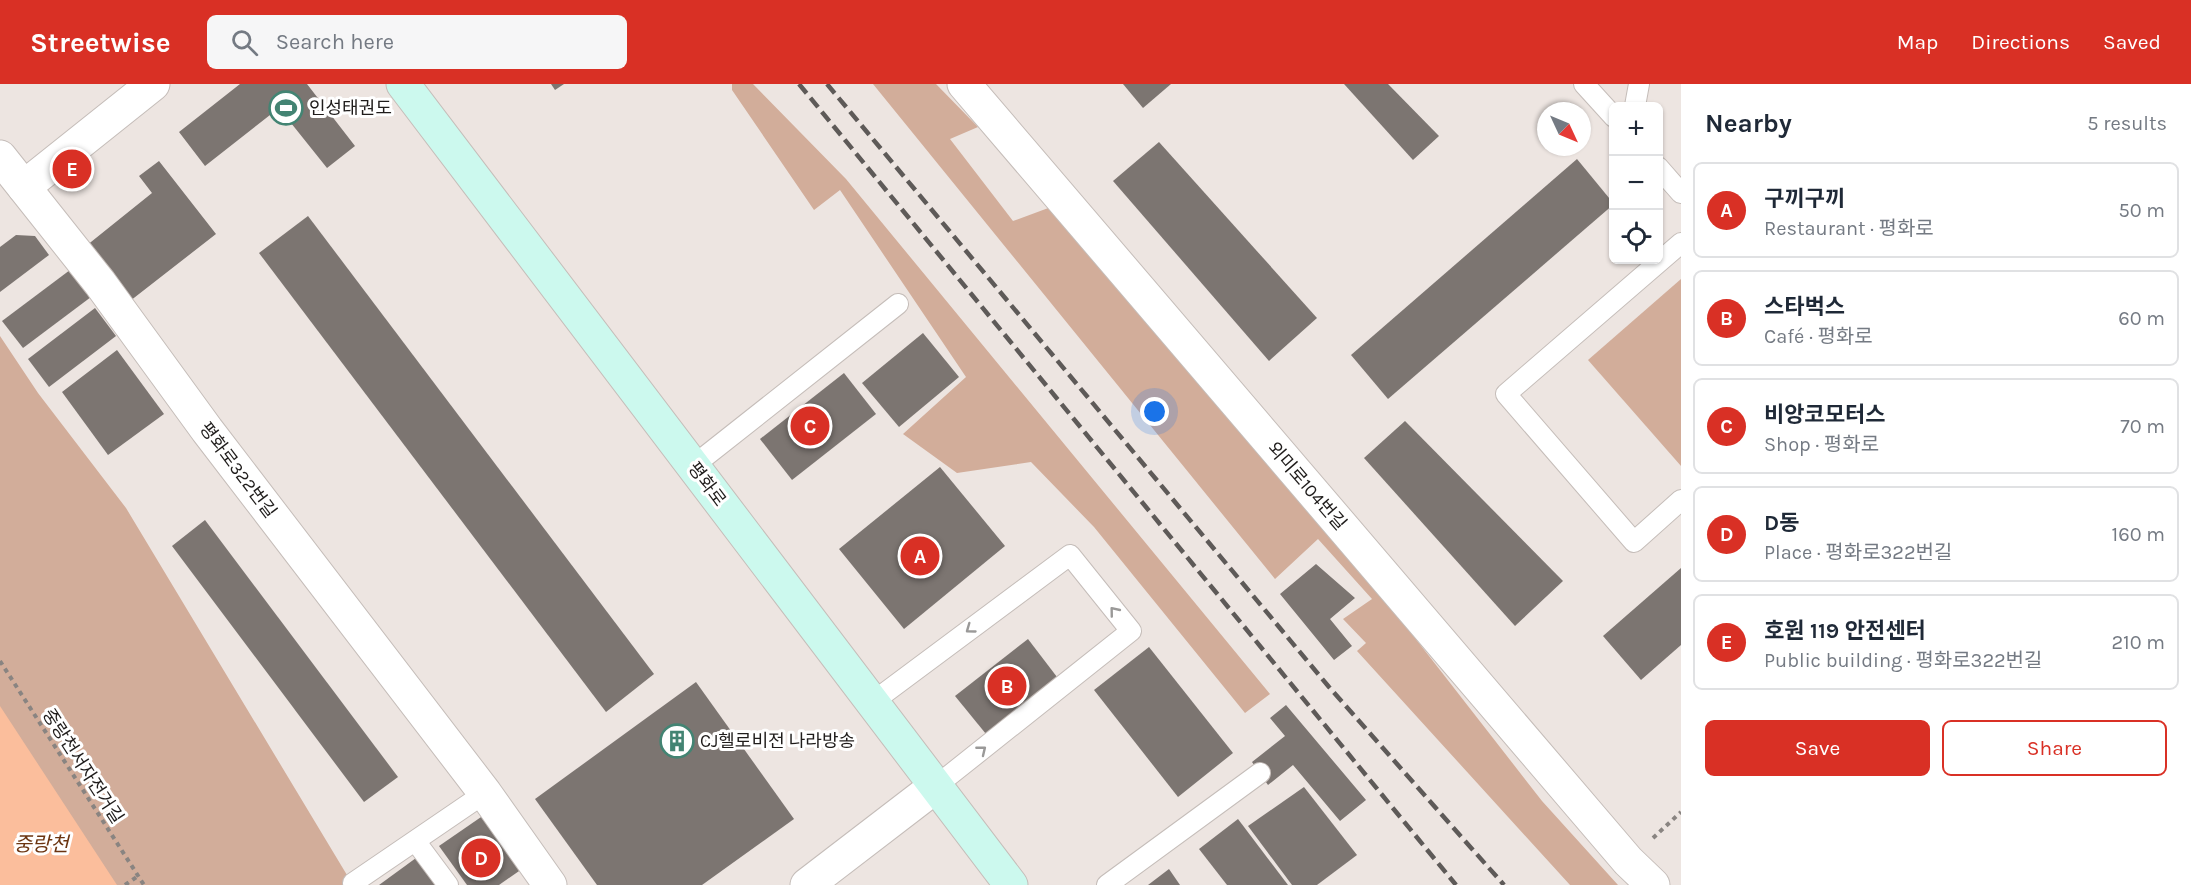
<!DOCTYPE html>
<meta charset="utf-8">
<style>
:root{--surface:#fff;--page:#f6f6f7;--text:#1f2937;--muted:#747a83;--line:#e0e1e3;--accent:#d93025}
body{margin:0;font-family:Karla,"Noto Sans KR",sans-serif;background:var(--page);color:var(--text)}
.controls{position:absolute;right:18px;top:18px;display:grid;overflow:hidden;border-radius:9px;box-shadow:0 2px 4px #0004}
.controls button{width:54px;height:54px;display:grid;place-items:center;padding:0;border:0;border-bottom:2px solid var(--line);background:var(--surface);color:var(--text);font:30px sans-serif}
.compass{position:absolute;left:1537px;top:18px;width:54px;height:54px;border-radius:50%;background:var(--surface);box-shadow:0 2px 4px #0004;rotate:134deg}
.you{position:absolute;left:1155px;top:328px;width:21px;height:21px;margin:-15px;border:4px solid #fff;border-radius:50%;background:#1a73e8;box-shadow:0 0 0 9px #1a73e833}
.badge{display:grid;place-items:center;width:39px;height:39px;border-radius:50%;background:var(--accent);color:#fff;font-size:20px;font-weight:700}
.pin{position:absolute;translate:-50% -50%;border:3px solid #fff;box-shadow:0 2px 6px #0006}
.list{margin:0;padding:0;list-style:none}
h2{display:flex;justify-content:space-between;align-items:center;height:78px;margin:0;padding:0 24px;font-size:26px}
h2 small{font-size:20px;font-weight:400;color:var(--muted)}
.list li{display:grid;grid-template-columns:39px 1fr auto;gap:18px;align-items:center;box-sizing:border-box;height:96px;margin:0 12px 12px;padding:0 12px;border:2px solid var(--line);border-radius:9px}
.list b{display:block;font-size:22px;white-space:nowrap}
.list p{margin:0;font-size:20px;white-space:nowrap;color:var(--muted)}
.list em{font-size:20px;font-style:normal;color:var(--muted)}
.actions{display:flex;gap:12px;padding:18px 24px}
.actions a{flex:1;padding:14px 0;border:2px solid var(--accent);border-radius:9px;text-align:center;font-size:21px;color:var(--accent)}
.actions .main{background:var(--accent);color:#fff}
.icon{flex:none;width:33px;height:33px;fill:none;stroke:currentColor;stroke-width:2;stroke-linecap:round;stroke-linejoin:round}
.map{position:relative;flex:none;width:1681px;height:801px;overflow:hidden}
header{display:flex;align-items:center;gap:36px;box-sizing:border-box;height:84px;padding:0 30px;background:var(--accent);color:#fff}
header strong{font-size:28px}
nav{display:flex;gap:33px;margin-inline-start:auto;font-size:21px}
.search{width:420px;height:54px;background:var(--page);display:flex;align-items:center;gap:15px;box-sizing:border-box;padding:0 21px;border-radius:9px;color:var(--muted);font-size:22px}
main{display:flex}
aside{flex:1;background:var(--surface)}
.map>svg:first-child{display:block}
.green{fill:#d2ad9a}
.water{fill:#fbbe9c}
.building{fill:#7c7571}
.lines{fill:none;stroke-linecap:round;stroke-linejoin:round}
.lane-casing{stroke:#c5bdb9;stroke-width:22}
.street-casing{stroke:#c5bdb9;stroke-width:35}
.secondary-casing{stroke:#c5bdb9;stroke-width:35}
.path{stroke:#898481;stroke-width:4;stroke-dasharray:4.5 4.5;stroke-linecap:butt}
.lane{stroke:#fff;stroke-width:20}
.street{stroke:#fff;stroke-width:33}
.secondary{stroke:#ccf9ee;stroke-width:33}
.rail{stroke:#5e5a58;stroke-width:4.5;stroke-dasharray:12 6;stroke-linecap:butt}
.oneway{stroke:#9a9998}
.labels{text-anchor:middle;dominant-baseline:central;stroke-width:6;stroke-linejoin:round;paint-order:stroke}
.poi-label{font-size:18px;fill:#1f1c1b;stroke:#fff;text-anchor:start}
.street-label{font-size:18px;fill:#1f1c1b;stroke:#fff}
.water-label{font-size:20px;font-style:italic;fill:#6b3410;stroke:#fff}
</style>
<header>
<strong>Streetwise</strong>
<div class="search"><svg class="icon" aria-label="search" viewBox="0 0 24 24"><circle cx="10" cy="10" r="6"/><path d="M15 15l6 6"/></svg>Search here</div>
<nav><a>Map</a><a>Directions</a><a>Saved</a></nav>
</header>
<main>
<div class="map">
<svg width="1681" height="801" viewBox="0 0 1681 801">
<rect width="100%" height="100%" fill="#ede5e1"/>
<g class="green">
<path d="M732,0H753L846,95L1270,610L1245,629L1094,443L1031,378L957,389L903,350L966,293L840,106L814,126L732,6Z"/>
<path d="M873,0H936L978,43L950,55L1013,137L1051,123L1401,536L1542,717L1618,801H1570L1357,567L1366,559L1343,535L1372,515L1318,455L1275,495Z"/>
<path d="M1681,195V382L1588,276Z"/>
<path d="M0,252L38,309L126,424L353,801H0Z"/>
</g>
<path class="water" d="M0,622L117,801H0Z"/>
<g class="building">
<path d="M240,0H307L355,62L327,84L279,24L205,82L179,48Z"/>
<path d="M551,0H564L555,6Z"/>
<path d="M1123,0H1171L1143,24Z"/>
<path d="M1344,0H1388L1439,52L1413,76Z"/>
<path d="M1159,58L1317,234L1269,277L1113,97Z"/>
<path d="M1577,75L1614,120L1388,315L1351,271Z"/>
<path d="M159,77L216,150L130,217L86,162L152,109L139,92Z"/>
<path d="M308,132L654,590L606,628L259,169Z"/>
<path d="M16,151L35,152L49,171L0,208V163Z"/>
<path d="M70,186L91,213L23,264L2,237Z"/>
<path d="M95,224L116,252L49,303L28,275Z"/>
<path d="M923,249L959,293L899,343L862,299Z"/>
<path d="M117,266L164,330L108,371L62,308Z"/>
<path d="M844,289L876,330L792,396L760,355Z"/>
<path d="M1405,337L1563,497L1515,542L1364,374Z"/>
<path d="M940,383L1005,462L904,545L839,465Z"/>
<path d="M205,436L398,693L364,718L172,462Z"/>
<path d="M1316,480L1355,514L1330,535L1352,562L1334,576L1280,510Z"/>
<path d="M1681,484V561L1641,596L1603,552Z"/>
<path d="M1028,555L1057,593L986,650L955,612Z"/>
<path d="M1149,563L1233,669L1178,713L1094,606Z"/>
<path d="M696,598L794,735L702,801H597L535,715Z"/>
<path d="M1286,621L1366,716L1340,737L1293,681L1268,701L1252,678L1285,652L1270,634Z"/>
<path d="M1304,703L1357,771L1317,801H1292L1248,742Z"/>
<path d="M484,731L522,785L499,801H467L439,762Z"/>
<path d="M1238,735L1288,801H1227L1199,765Z"/>
<path d="M416,774L436,801H379Z"/>
<path d="M1169,785L1180,801H1148Z"/>
</g>
<g class="lines">
<defs>
<g id="lane">
<path d="M1584,0L1614,33"/>
<path d="M1635,22L1639,0"/>
<path d="M1658,83L1681,109"/>
<path d="M1681,159L1506,310L1634,458L1681,416"/>
<path d="M693,382L898,220"/>
<path d="M874,617L1070,471L1131,547L936,702"/>
<path d="M416,758L448,801"/>
<path d="M355,801L353,799L485,709"/>
<path d="M1107,801L1260,689"/>
</g>
<g id="street">
<path d="M964,0L1628,777L1653,801"/>
<path d="M0,73L100,199L207,346L485,709L550,801"/>
<path d="M24,103L153,0"/>
<path d="M807,801L936,702"/>
</g>
<path id="secondary" d="M403,0L1011,801"/>
</defs>
<use href="#lane" class="lane-casing"/>
<use href="#street" class="street-casing"/>
<use href="#secondary" class="secondary-casing"/>
<g class="path">
<path d="M0,577L144,801"/>
<path d="M1653,754L1681,728"/>
<path d="M125,801L138,792"/>
</g>
<use href="#lane" class="lane"/>
<use href="#street" class="street"/>
<use href="#secondary" class="secondary"/>
<g class="rail">
<path d="M799,0L1456,801"/>
<path d="M827,0L1329,603L1504,801"/>
</g>
</g>
<defs><path id="oneway-chevron" d="M-2-3.5L2.5 0L-2 3.5" fill="none" stroke-width="1.6" stroke-linecap="round" stroke-linejoin="round" transform="scale(1.5)"/></defs>
<g class="oneway">
<use href="#oneway-chevron" transform="translate(1114 527) rotate(-129)"/>
<use href="#oneway-chevron" transform="translate(970 545) rotate(144)"/>
<use href="#oneway-chevron" transform="translate(982 666) rotate(-39)"/>
</g>
<defs>
<symbol id="stadium-ring" viewBox="-11 -11 22 22"><circle r="9.5" fill="#fff" stroke="#438473" stroke-width="1.5"/><path d="M0-5a6.5 5 0 1 0 0 10a6.5 5 0 1 0 0-10ZM-3.5-1.8h7v3.6h-7Z" fill="#438473"/></symbol>
<symbol id="building-ring" viewBox="-11 -11 22 22"><circle r="9.5" fill="#fff" stroke="#438473" stroke-width="1.5"/><path d="M-4-6H4V6H1V3H-1V6H-4ZM-2.5-4.3h1.7v1.8h-1.7ZM.8-4.3h1.7v1.8H.8ZM-2.5-1h1.7V.8h-1.7ZM.8-1h1.7V.8H.8Z" fill="#438473"/></symbol>
</defs>
<g fill-rule="evenodd">
<use href="#stadium-ring" x="267" y="5" width="38" height="38"/>
<use href="#building-ring" x="658" y="638" width="38" height="38"/>
</g>
<g class="labels">
<g class="poi-label">
<text x="309" y="24">인성태권도</text>
<text x="700" y="657">CJ헬로비전 나라방송</text>
</g>
<g class="street-label">
<text transform="translate(238 386) rotate(53)">평화로322번길</text>
<text transform="translate(707 400) rotate(53)">평화로</text>
<text transform="translate(1307 402) rotate(49)">외미로104번길</text>
<text transform="translate(83 682) rotate(57)">중랑천서자전거길</text>
</g>
<g class="water-label">
<text x="41" y="760">중랑천</text>
</g>
</g>
</svg>
<div class="controls">
<button>+</button>
<button>−</button>
<button><svg class="icon" aria-label="locate" viewBox="0 0 24 24"><circle cx="12" cy="12" r="6"/><path d="M12 2v4M12 18v4M2 12h4M18 12h4"/></svg></button>
</div>
<svg class="compass" viewBox="-18 -18 36 36"><path d="M0-13l5 13h-10z" fill="#e53935"/><path d="M0 13l5-13h-10z" fill="#747a83"/></svg>
<div class="you"></div>
<div class="pin badge" style="left:920px;top:472px">A</div>
<div class="pin badge" style="left:1007px;top:602px">B</div>
<div class="pin badge" style="left:810px;top:342px">C</div>
<div class="pin badge" style="left:481px;top:774px">D</div>
<div class="pin badge" style="left:72px;top:85px">E</div>
</div>
<aside>
<h2>Nearby<small>5 results</small></h2>
<ul class="list">
<li><span class="badge">A</span><div><b>구끼구끼</b><p>Restaurant · 평화로</p></div><em>50 m</em></li>
<li><span class="badge">B</span><div><b>스타벅스</b><p>Café · 평화로</p></div><em>60 m</em></li>
<li><span class="badge">C</span><div><b>비앙코모터스</b><p>Shop · 평화로</p></div><em>70 m</em></li>
<li><span class="badge">D</span><div><b>D동</b><p>Place · 평화로322번길</p></div><em>160 m</em></li>
<li><span class="badge">E</span><div><b>호원 119 안전센터</b><p>Public building · 평화로322번길</p></div><em>210 m</em></li>
</ul>
<div class="actions"><a class="main">Save</a><a>Share</a></div>
</aside>
</main>
